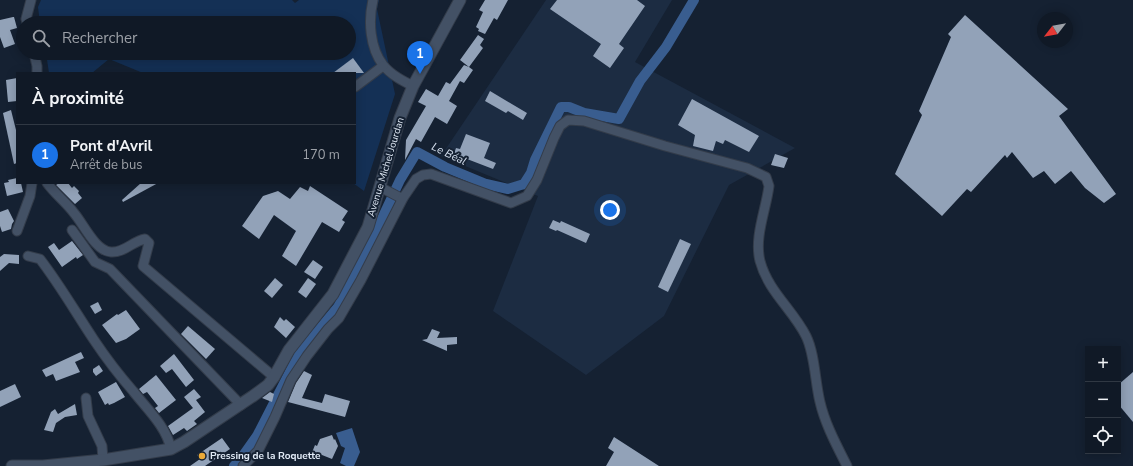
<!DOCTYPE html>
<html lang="fr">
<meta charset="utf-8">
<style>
:root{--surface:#101926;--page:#19222e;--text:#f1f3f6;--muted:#9ca0a7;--line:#303843;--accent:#1a73e8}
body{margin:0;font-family:"Nunito Sans",sans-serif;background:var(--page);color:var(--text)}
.controls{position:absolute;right:12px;bottom:12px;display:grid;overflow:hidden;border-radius:0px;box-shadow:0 2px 10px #0003}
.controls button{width:36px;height:36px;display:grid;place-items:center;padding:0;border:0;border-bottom:1px solid var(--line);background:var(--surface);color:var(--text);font:20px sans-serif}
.compass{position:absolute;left:1037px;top:12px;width:36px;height:36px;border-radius:50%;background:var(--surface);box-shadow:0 2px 10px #0003;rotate:239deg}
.you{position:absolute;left:610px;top:210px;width:14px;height:14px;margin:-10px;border:3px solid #fff;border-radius:50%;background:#1a73e8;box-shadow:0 0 0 6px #1a73e833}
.badge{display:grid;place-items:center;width:26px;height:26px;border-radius:50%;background:var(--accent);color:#fff;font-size:13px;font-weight:700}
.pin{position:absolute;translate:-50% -33px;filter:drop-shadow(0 1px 2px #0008)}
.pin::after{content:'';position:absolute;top:21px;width:14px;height:12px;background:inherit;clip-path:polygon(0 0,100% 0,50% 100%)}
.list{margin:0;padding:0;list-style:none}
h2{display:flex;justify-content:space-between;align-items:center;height:52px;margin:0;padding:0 16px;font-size:17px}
h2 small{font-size:13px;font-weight:400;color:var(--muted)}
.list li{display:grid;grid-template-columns:26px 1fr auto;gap:12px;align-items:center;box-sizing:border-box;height:60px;padding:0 16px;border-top:1px solid var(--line)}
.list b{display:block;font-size:15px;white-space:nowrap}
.list p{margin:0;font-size:13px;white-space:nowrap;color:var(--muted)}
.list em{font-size:13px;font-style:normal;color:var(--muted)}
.icon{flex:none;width:22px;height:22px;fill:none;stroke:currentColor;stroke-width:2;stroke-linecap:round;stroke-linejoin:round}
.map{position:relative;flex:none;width:1133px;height:466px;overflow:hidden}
.search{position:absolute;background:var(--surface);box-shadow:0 2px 10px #0003;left:16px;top:16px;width:340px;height:44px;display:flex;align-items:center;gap:10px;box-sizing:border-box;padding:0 14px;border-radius:22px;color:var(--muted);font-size:15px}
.panel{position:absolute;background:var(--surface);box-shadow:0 2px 10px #0003;left:16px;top:72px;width:340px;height:112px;border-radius:0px}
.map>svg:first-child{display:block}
.built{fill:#1c2c42}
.green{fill:#143055}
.water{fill:#395d8f}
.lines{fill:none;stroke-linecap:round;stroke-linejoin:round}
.canal{stroke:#395d8f;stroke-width:10}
.building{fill:#92a2b8}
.minor-casing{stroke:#333c4a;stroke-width:11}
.secondary-casing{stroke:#333c4a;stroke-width:13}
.minor{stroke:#435165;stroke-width:9}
.secondary{stroke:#435165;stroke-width:11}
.poi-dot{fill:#ebaa39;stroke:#152132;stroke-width:1.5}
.labels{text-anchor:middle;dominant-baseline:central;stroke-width:4;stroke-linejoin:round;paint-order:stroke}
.street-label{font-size:10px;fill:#e2ebf7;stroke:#152132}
.poi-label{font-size:10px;font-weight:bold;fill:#e2ebf7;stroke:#152132;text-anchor:start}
.water-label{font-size:11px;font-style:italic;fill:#d7e2f1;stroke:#152132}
</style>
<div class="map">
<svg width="1133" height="466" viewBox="0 0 1133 466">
<rect width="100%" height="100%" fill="#152132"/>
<path class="built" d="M546,0H672L635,62L795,148L729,185L664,316L586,375L493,311L538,196L441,156Z"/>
<path class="green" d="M41,0H292L295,3L299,0H379L377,9L395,94L364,191L353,183H355V73H143L109,59L92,73H49L46,53H349V23H40L38,7Z"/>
<path class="water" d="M352,428L360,452L354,466H346L340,463L345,448L341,446L336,433Z"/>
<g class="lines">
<path class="canal" d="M234,466L240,460L257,436L299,354L338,307L364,257L400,180L417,152L445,167L486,184L508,189L524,184L531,173L535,160L561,107H569L584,113L619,119L640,81L666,47L694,0"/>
</g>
<g class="building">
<path d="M485,0H508L497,20L494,18L485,34L478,31L479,29L476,27L483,12L479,10Z"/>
<path d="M557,0H637L645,6L619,44L624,48L610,68L593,56L601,44L550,9Z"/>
<path d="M965,15L1068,109L1059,116L1116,194L1104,203L1085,188L1071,171L1055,184L1044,171L1033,178L1012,152L1007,158L1005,155L971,192L967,189L942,216L895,174L922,115L919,111L951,37L948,34Z"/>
<path d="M13,17H14L17,28L10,30L15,44L4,48L0,37V20Z"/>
<path d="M478,35L484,39L480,45L483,48L469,67L473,70L464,83L460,81L449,101L457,106L447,124L435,117L421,142L416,139L405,160L406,140L426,106L418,102L426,89L438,96L446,82L450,84L464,65L469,67L460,60Z"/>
<path d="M353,58L364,73H333Z"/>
<path d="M17,78V101L8,102L6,80Z"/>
<path d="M490,91L527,113L523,120L508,111L506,113L485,101Z"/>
<path d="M692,99L759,136L749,152L725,140L723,144L716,141L713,151L693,146L695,135L678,125Z"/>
<path d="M11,110L17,134V163L14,164L3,113Z"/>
<path d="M466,134L490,143L484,158L496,163L493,169L454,154L456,148L460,149Z"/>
<path d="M775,154L788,158L784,168L771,165Z"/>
<path d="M17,178V183H21L23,192L7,196L4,183L9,182L8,180Z"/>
<path d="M59,183H68L72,188L74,186L79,191L78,193L82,198L75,204L56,185Z"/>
<path d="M141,183H158L123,202L122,200Z"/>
<path d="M310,186L348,211L342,220L345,222L339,232L322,222L296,266L282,256L296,231L274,215L259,239L242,226L263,196L278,191L290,199L300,187L308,191Z"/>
<path d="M8,209L14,221L12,224L11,229L2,232L0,226V212Z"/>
<path d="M553,220L560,223L561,221L590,234L586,243L557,230L556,231L549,228Z"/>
<path d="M680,239L691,244L668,292L658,287Z"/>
<path d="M72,241L83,255L77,259L76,257L62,267L48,247L54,243L59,250Z"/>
<path d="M4,254L19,255V264L9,263L0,271V257Z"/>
<path d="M313,260L323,267L315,279L304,272Z"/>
<path d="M275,278L283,285L272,298L264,291Z"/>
<path d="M308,278L316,284L306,298L298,292Z"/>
<path d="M98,302L102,310L95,314L90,306Z"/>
<path d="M126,310L140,329L126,339L116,343L102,325L117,314L118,315Z"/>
<path d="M280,317L284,321L286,319L295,327L286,338L274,327Z"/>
<path d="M188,326L215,349L206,359L181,334Z"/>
<path d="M432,329L440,332L437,338L457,337V344L447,345V351L422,340L427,339Z"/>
<path d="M81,352L84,358L75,362L80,372L56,381L53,374L46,377L42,370Z"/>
<path d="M174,354L194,380L186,387L172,369L166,373L160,366Z"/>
<path d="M99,365L103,371L96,376L93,372V369Z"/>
<path d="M304,371L312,375L302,398L322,403L325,394L350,401L345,417L288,402L296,383Z"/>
<path d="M1133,372V422L1118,404V385Z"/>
<path d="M156,375L176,400L159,413L155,408L158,406L147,392L143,394L139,389Z"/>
<path d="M116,382L125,397L114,403L109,405L108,403L105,405L98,392Z"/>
<path d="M15,384L21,397L0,407V391Z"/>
<path d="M194,389L201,397L196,400L205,412L194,421L197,424L187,431L184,428L173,435L168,426L193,408L184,397Z"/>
<path d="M270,392L274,394L272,402L262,398Z"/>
<path d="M75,404L77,415L65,417L56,423L53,432L44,430L51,412L55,409L58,414Z"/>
<path d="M332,435L334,440L335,439L338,446L332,459L322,455L320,460L311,455L315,445L317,446L320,439Z"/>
<path d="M614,437L659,466H606L614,452L608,448Z"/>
<path d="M222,438L230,449L205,466H190L200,459L197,455Z"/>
</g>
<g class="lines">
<defs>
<g id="minor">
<path d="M373,0C368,21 370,48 383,65C391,75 403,81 413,86"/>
<path d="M27,23L26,19L31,0"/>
<path d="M34,53L37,66V73"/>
<path d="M355,87L383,66"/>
<path d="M47,183C55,194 66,202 74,213C83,223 95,251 111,252C124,253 133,241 145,239L149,243L143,266L274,377"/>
<path d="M380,187L399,197L403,198"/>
<path d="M72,230L95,262L110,269L241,405"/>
<path d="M17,231L30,196L32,183"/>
<path d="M28,256L40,259C60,285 76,313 94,340C106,358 119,375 133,391C147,409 166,426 171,449"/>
<path d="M86,398L88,416L102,446L103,460"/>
<path d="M243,466L258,451L275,417L291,380L307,356L328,329L339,318L361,280L403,198L416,179L423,175L431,174L511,203L527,196L537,180L554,138L560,126L568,120L584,121L665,146L747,168L766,177L769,186C766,210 754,237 760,261C768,291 793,310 806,336C815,354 815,382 820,402C825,424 837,446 847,466"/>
</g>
<path id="secondary" d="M12,466H43L103,460L171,449L184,442L253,396L268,385L274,377L289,350L333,294L368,227L400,118L413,86L460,0"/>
</defs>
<use href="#minor" class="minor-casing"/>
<use href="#secondary" class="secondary-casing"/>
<use href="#minor" class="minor"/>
<use href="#secondary" class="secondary"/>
</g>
<circle class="poi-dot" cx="202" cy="456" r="4"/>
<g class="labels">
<g class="street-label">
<text transform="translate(386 167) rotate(-73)">Avenue Michel Jourdan</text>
</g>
<g class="poi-label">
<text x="210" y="456">Pressing de la Roquette</text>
</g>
<g class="water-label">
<text transform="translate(449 154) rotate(26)">Le Béal</text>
</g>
</g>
</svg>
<div class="controls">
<button>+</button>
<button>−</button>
<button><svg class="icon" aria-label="locate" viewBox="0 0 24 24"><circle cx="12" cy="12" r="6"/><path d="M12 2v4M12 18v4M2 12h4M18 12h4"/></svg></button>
</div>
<svg class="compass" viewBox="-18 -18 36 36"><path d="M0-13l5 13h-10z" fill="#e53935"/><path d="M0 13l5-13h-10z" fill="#9ca0a7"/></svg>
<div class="you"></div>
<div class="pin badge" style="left:420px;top:74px">1</div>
<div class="search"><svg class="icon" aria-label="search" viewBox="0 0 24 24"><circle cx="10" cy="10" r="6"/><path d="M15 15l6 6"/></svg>Rechercher</div>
<section class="panel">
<h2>À proximité<small></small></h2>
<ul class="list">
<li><span class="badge">1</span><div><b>Pont d'Avril</b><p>Arrêt de bus</p></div><em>170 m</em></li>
</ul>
</section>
</div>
